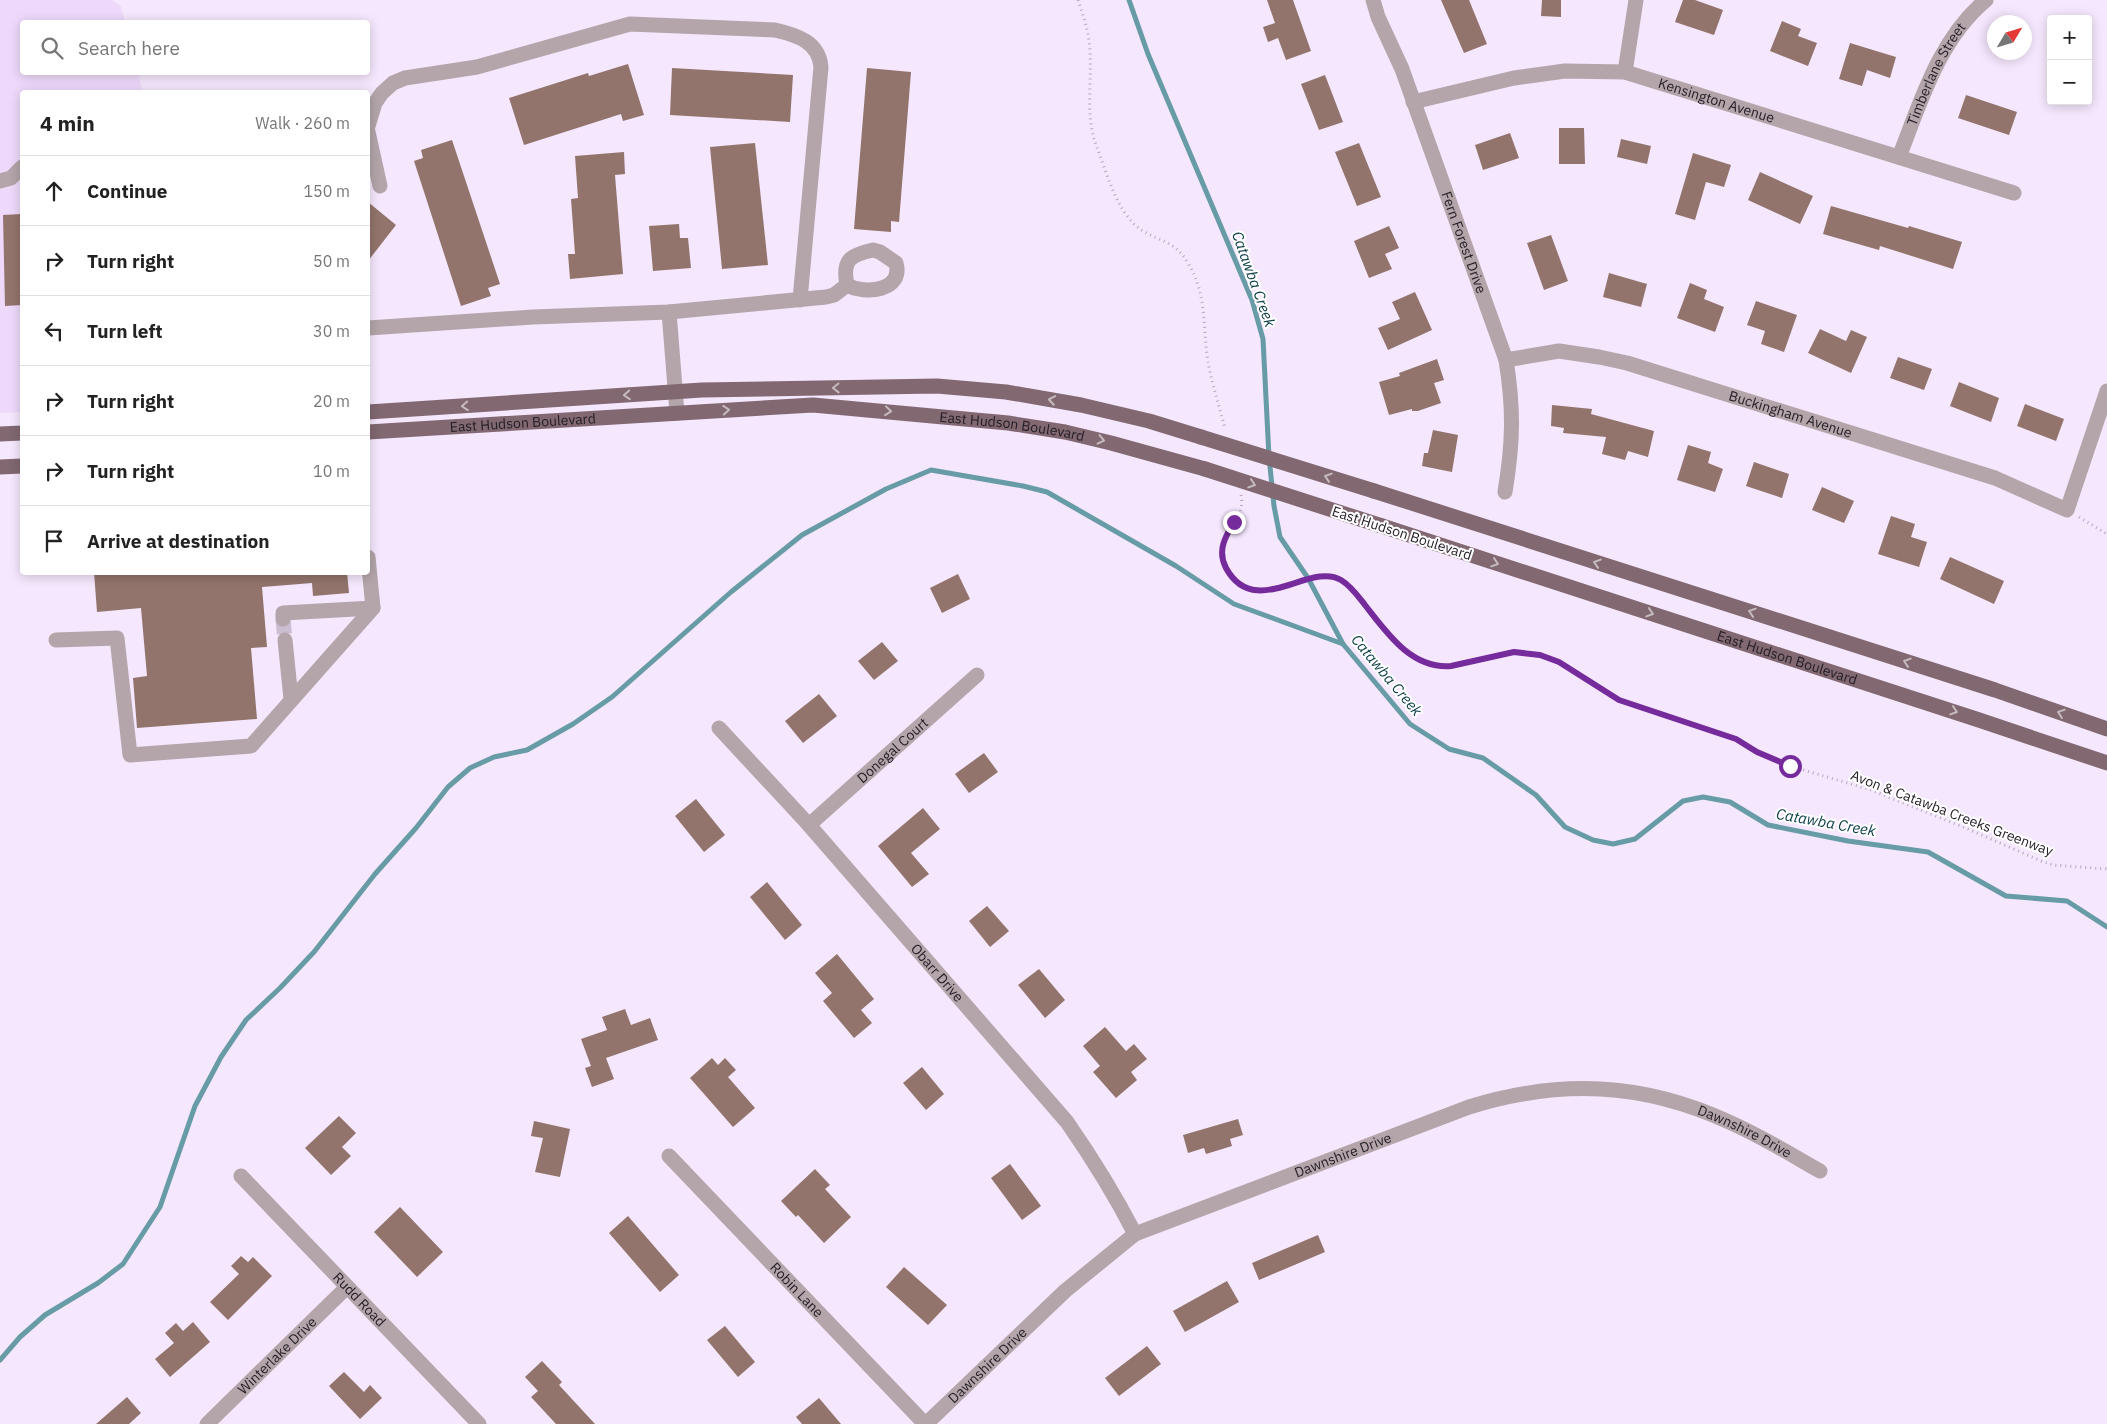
<!DOCTYPE html>
<meta charset="utf-8">
<style>
:root{--surface:#fff;--page:#f2f2f2;--text:#222;--muted:#767676;--line:#e0e0e0}
body{margin:0;font-family:"IBM Plex Sans",sans-serif;background:var(--page);color:var(--text)}
.controls{position:absolute;right:15px;top:15px;display:grid;overflow:hidden;border-radius:5px;box-shadow:0 2px 12px #0003}
.controls button{width:45px;height:45px;display:grid;place-items:center;padding:0;border:0;border-bottom:1px solid var(--line);background:var(--surface);color:var(--text);font:25px sans-serif}
.compass{position:absolute;left:1987px;top:15px;width:45px;height:45px;border-radius:50%;background:var(--surface);box-shadow:0 2px 12px #0003;rotate:52deg}
.stop{position:absolute;width:15px;height:15px;margin:-11px;border:4px solid #762b9d;border-radius:50%;background:#fff}
.stop.end{background:#762b9d;border-color:#fff;box-shadow:0 1px 5px #0008}
.list{margin:0;padding:0;list-style:none}
h2{display:flex;justify-content:space-between;align-items:center;height:65px;margin:0;padding:0 20px;font-size:21px}
h2 small{font-size:16px;font-weight:400;color:var(--muted)}
.list li{display:grid;grid-template-columns:32px 1fr auto;gap:15px;align-items:center;box-sizing:border-box;height:70px;padding:0 20px;border-top:1px solid var(--line)}
.list b{display:block;font-size:19px;white-space:nowrap}
.list em{font-size:16px;font-style:normal;color:var(--muted)}
.icon{flex:none;width:28px;height:28px;fill:none;stroke:currentColor;stroke-width:2;stroke-linecap:round;stroke-linejoin:round}
.map{position:relative;flex:none;width:2107px;height:1424px;overflow:hidden}
.search{position:absolute;background:var(--surface);box-shadow:0 2px 12px #0003;left:20px;top:20px;width:350px;height:55px;display:flex;align-items:center;gap:12px;box-sizing:border-box;padding:0 18px;border-radius:5px;color:var(--muted);font-size:19px}
.panel{position:absolute;background:var(--surface);box-shadow:0 2px 12px #0003;left:20px;top:90px;width:350px;height:485px;border-radius:5px}
.map>svg:first-child{display:block}
.built{fill:#eed9fa}
.lines{fill:none;stroke-linecap:round;stroke-linejoin:round}
.stream{stroke:#679ba6;stroke-width:5}
.building{fill:#92746c}
.minor-tunnel{stroke:#cbbed2;stroke-width:15;stroke-dasharray:15 8;stroke-linecap:butt}
.path{stroke:#b5a9bb;stroke-width:3;stroke-dasharray:1 4;stroke-linecap:butt}
.minor{stroke:#b3a5a9;stroke-width:15}
.major{stroke:#816871;stroke-width:15}
.major-bridge{stroke:#816871;stroke-width:15}
.oneway{stroke:#c6bbbf}
.route{stroke:#762b9d;stroke-width:6}
.labels{text-anchor:middle;dominant-baseline:central;stroke-width:4;stroke-linejoin:round;paint-order:stroke}
.street-label{font-size:14px;fill:#221c25;stroke:#fff}
.water-label{font-size:15px;font-style:italic;fill:#0f4049;stroke:#fff}
</style>
<div class="map">
<svg width="2107" height="1424" viewBox="0 0 2107 1424">
<rect width="100%" height="100%" fill="#f5e7fd"/>
<path class="built" d="M0,0H112L121,6L125,22H22V72L138,73L143,92H22V412L0,413Z"/>
<g class="lines">
<g class="stream">
<path d="M1129,0L1148,54L1252,300L1263,339L1269,457L1274,506L1280,537L1308,578L1343,644L1410,724L1449,749L1483,758L1536,795L1565,827L1593,840L1613,844L1635,839L1683,801L1703,797L1730,802L1768,825L1848,841L1928,852L2006,896L2067,901L2107,927"/>
<path d="M0,1360L20,1337L45,1315L98,1283L123,1264L160,1207L195,1106L221,1057L246,1020L280,988L314,952L375,874L416,828L448,787L470,768L494,757L527,750L573,724L612,697L731,592L802,535L886,489L931,470L1023,486L1047,492L1176,566L1234,604L1343,644"/>
</g>
</g>
<g class="building">
<path d="M1267,0H1293L1311,51L1286,60L1278,38L1268,42L1263,27L1275,23Z"/>
<path d="M1441,0H1469L1487,44L1464,53Z"/>
<path d="M1542,0H1561V17L1541,16Z"/>
<path d="M1683,0H1695L1723,10L1714,35L1675,22Z"/>
<path d="M1782,21L1801,29L1798,36L1817,43L1808,66L1770,51Z"/>
<path d="M1850,43L1896,57L1890,78L1867,70L1862,86L1839,79Z"/>
<path d="M628,64L644,115L623,121L621,114L524,145L509,98L588,73L589,76Z"/>
<path d="M672,68L793,75L790,122L670,115Z"/>
<path d="M867,68L911,72L899,222L891,221V232L854,229Z"/>
<path d="M1325,75L1343,122L1319,130L1301,84Z"/>
<path d="M1966,95L2017,112L2009,135L1958,118Z"/>
<path d="M1559,128H1584L1585,164H1559Z"/>
<path d="M1510,133L1519,158L1483,170L1475,145Z"/>
<path d="M1621,139L1651,146L1647,164L1617,157Z"/>
<path d="M452,140L500,284L488,288L491,296L461,306L414,161L423,158L421,150Z"/>
<path d="M755,143L768,265L722,269L710,147Z"/>
<path d="M1359,143L1381,197L1357,206L1335,152Z"/>
<path d="M624,152L625,174L615,175L623,274L570,279L568,254H575L571,199L578,198L575,156Z"/>
<path d="M1693,153L1731,165L1724,187L1706,182L1695,220L1675,214Z"/>
<path d="M1760,172L1813,196L1800,224L1748,200Z"/>
<path d="M368,202L396,225L368,261Z"/>
<path d="M1831,206L1908,228L1909,226L1962,242L1953,269L1880,246L1879,250L1823,234Z"/>
<path d="M22,214V305L5,306L3,215Z"/>
<path d="M679,224L680,238H688L691,268L653,271L649,226Z"/>
<path d="M1389,226L1399,248L1385,254L1392,269L1369,278L1354,241Z"/>
<path d="M1551,235L1568,281L1544,290L1527,243Z"/>
<path d="M1609,273L1647,284L1641,307L1603,297Z"/>
<path d="M1690,283L1707,290L1704,299L1724,307L1715,332L1677,318Z"/>
<path d="M1415,292L1432,330L1388,350L1378,328L1400,319L1392,302Z"/>
<path d="M1756,301L1797,315L1784,352L1761,344L1765,331L1747,325Z"/>
<path d="M1820,329L1846,341L1851,330L1867,337L1851,373L1808,353Z"/>
<path d="M1898,357L1932,369L1924,390L1890,378Z"/>
<path d="M1437,359L1444,380L1434,383L1441,403L1418,411H1412V409L1389,415L1379,382L1400,376L1399,373Z"/>
<path d="M1959,382L1999,398L1991,422L1950,406Z"/>
<path d="M2025,404L2064,419L2056,441L2017,426Z"/>
<path d="M1552,405L1592,409L1591,414L1654,431L1648,457L1628,451L1625,460L1602,454L1606,437L1563,433L1564,428L1551,426Z"/>
<path d="M1433,430L1458,435L1452,472L1422,466L1424,453H1428Z"/>
<path d="M1688,445L1711,452L1708,463L1723,469L1715,492L1677,480Z"/>
<path d="M1754,462L1789,474L1782,498L1746,486Z"/>
<path d="M1822,487L1854,501L1844,523L1812,510Z"/>
<path d="M1891,516L1915,524L1911,537L1927,542L1919,567L1878,554Z"/>
<path d="M1950,557L2004,581L1994,604L1940,579Z"/>
<path d="M94,572H347L349,593L313,596L312,583L262,587L267,647L251,648L257,719L137,728L133,678L147,676L141,608L97,612Z"/>
<path d="M958,574L970,599L942,613L930,588Z"/>
<path d="M882,642L898,661L874,680L858,661Z"/>
<path d="M819,694L837,716L803,743L785,721Z"/>
<path d="M984,753L998,772L969,793L955,774Z"/>
<path d="M696,799L725,835L704,852L675,816Z"/>
<path d="M923,808L940,829L911,853L929,874L912,887L878,846Z"/>
<path d="M767,882L802,925L785,940L750,897Z"/>
<path d="M987,906L1009,931L990,947L969,921Z"/>
<path d="M837,954L874,999L861,1010L872,1023L854,1038L823,1001L832,993L815,973Z"/>
<path d="M1039,969L1065,1000L1045,1018L1018,985Z"/>
<path d="M625,1009L631,1025L650,1018L658,1040L606,1058L614,1079L592,1087L585,1068L591,1066L581,1039L607,1030L602,1017Z"/>
<path d="M1105,1027L1126,1051L1134,1044L1147,1059L1131,1072L1137,1080L1116,1098L1093,1072L1100,1066L1083,1046Z"/>
<path d="M712,1058L718,1065L725,1058L736,1070L728,1077L755,1108L733,1127L690,1078Z"/>
<path d="M922,1067L944,1094L926,1110L903,1083Z"/>
<path d="M339,1116L356,1133L342,1147L351,1156L331,1175L305,1148Z"/>
<path d="M1238,1119L1243,1135L1230,1139L1232,1146L1206,1154L1204,1148L1188,1153L1183,1135Z"/>
<path d="M534,1121L570,1129L560,1177L535,1172L543,1138L531,1136Z"/>
<path d="M1010,1164L1041,1206L1022,1220L991,1178Z"/>
<path d="M815,1169L830,1185L825,1189L851,1217L824,1243L798,1215L796,1217L781,1201Z"/>
<path d="M400,1207L443,1252L417,1277L374,1232Z"/>
<path d="M628,1216L679,1275L660,1292L609,1233Z"/>
<path d="M1318,1235L1325,1252L1259,1280L1252,1263Z"/>
<path d="M241,1256L248,1262L253,1257L272,1276L228,1320L210,1302L239,1274L231,1266Z"/>
<path d="M904,1267L947,1305L928,1325L886,1287Z"/>
<path d="M1227,1281L1239,1302L1185,1332L1173,1311Z"/>
<path d="M193,1322L210,1342L170,1377L155,1359L174,1343L165,1333L176,1323L183,1331Z"/>
<path d="M725,1326L755,1362L738,1377L707,1340Z"/>
<path d="M1147,1346L1161,1364L1119,1396L1105,1378Z"/>
<path d="M542,1361L562,1382L559,1385L595,1424H556L531,1397L538,1391L525,1377Z"/>
<path d="M344,1372L364,1392L370,1385L382,1398L360,1419L329,1386Z"/>
<path d="M127,1397L141,1413L129,1424H96Z"/>
<path d="M819,1398L841,1424H802L796,1417Z"/>
</g>
<g class="lines">
<path class="minor-tunnel" d="M283,619L285,640"/>
<g class="path">
<path d="M1078,0C1084,17 1089,33 1090,51C1092,84 1085,114 1096,145C1106,170 1114,204 1134,224C1153,242 1173,237 1188,263C1206,292 1203,322 1207,355C1210,379 1219,404 1225,429"/>
<path d="M1241,495C1248,524 1206,539 1229,573C1258,616 1311,564 1339,578C1350,584 1358,595 1365,605C1387,634 1411,669 1451,666L1514,652L1540,655L1559,662L1619,700L1736,739L1757,752L1790,766L1871,790L1968,829L2041,861L2053,865L2107,869"/>
<path d="M2079,517L2107,534"/>
</g>
<g class="minor">
<path id="s1" d="M1373,0L1378,17L1402,69L1506,360C1514,410 1513,443 1505,492"/>
<path d="M1625,72L1636,0"/>
<path id="s2" d="M1413,102L1514,78L1565,71L1625,72L2014,193"/>
<path d="M368,126L375,103L382,93L393,83L405,78L477,67L630,24L775,30C797,35 819,42 821,67L800,300"/>
<path d="M368,132L380,186"/>
<path id="s3" d="M1899,157C1921,101 1939,39 1986,0"/>
<path d="M0,181L11,178L22,167"/>
<path d="M873,250L880,252L896,263C904,291 865,295 847,285C842,260 850,255 873,250Z"/>
<path d="M669,312L677,413"/>
<path d="M368,328L533,317L669,312L826,297L834,295L847,285"/>
<path id="s4" d="M1506,360L1559,351L1599,357L1627,363L1995,478L2067,510L2107,391"/>
<path d="M283,619V613L373,608"/>
<path d="M56,640L117,638L130,755L251,746L373,608L368,557"/>
<path d="M285,640L291,699"/>
<path id="s5" d="M719,728L809,825L1067,1122C1092,1158 1115,1195 1135,1234"/>
<path id="s6" d="M809,825L977,675"/>
<path id="s7" d="M669,1156L925,1424"/>
<path id="s8" d="M241,1176L479,1424"/>
<path id="s9" d="M207,1424L347,1287"/>
<path id="s10" d="M926,1424L1065,1291L1135,1234L1469,1107C1560,1079 1642,1082 1729,1122C1761,1136 1790,1154 1820,1171"/>
</g>
<g class="major">
<path d="M368,412L702,390L937,386L1006,392L1081,405L1149,421L1201,437"/>
<path id="s11" d="M368,432L813,405L1008,423L1065,432L1111,443L1205,469"/>
<path d="M0,434L22,433"/>
<path d="M0,467L22,466"/>
<path d="M1374,491L1995,690L2107,729"/>
<path id="s12" d="M1382,526L1979,720L2107,763"/>
</g>
<g class="major-bridge">
<path d="M1201,437L1374,491"/>
<path d="M1205,469L1382,526"/>
</g>
</g>
<defs><path id="oneway-chevron" d="M-2-3.5L2.5 0L-2 3.5" fill="none" stroke-width="1.6" stroke-linecap="round" stroke-linejoin="round" transform="scale(1.25)"/></defs>
<g class="oneway">
<use href="#oneway-chevron" transform="translate(836 388) rotate(179)"/>
<use href="#oneway-chevron" transform="translate(627 395) rotate(176)"/>
<use href="#oneway-chevron" transform="translate(1052 400) rotate(-170)"/>
<use href="#oneway-chevron" transform="translate(465 406) rotate(176)"/>
<use href="#oneway-chevron" transform="translate(726 410) rotate(-4)"/>
<use href="#oneway-chevron" transform="translate(888 411) rotate(6)"/>
<use href="#oneway-chevron" transform="translate(1101 440) rotate(13)"/>
<use href="#oneway-chevron" transform="translate(1328 477) rotate(-162)"/>
<use href="#oneway-chevron" transform="translate(1252 484) rotate(18)"/>
<use href="#oneway-chevron" transform="translate(1495 563) rotate(18)"/>
<use href="#oneway-chevron" transform="translate(1597 563) rotate(-162)"/>
<use href="#oneway-chevron" transform="translate(1752 612) rotate(-162)"/>
<use href="#oneway-chevron" transform="translate(1650 613) rotate(18)"/>
<use href="#oneway-chevron" transform="translate(1907 662) rotate(-162)"/>
<use href="#oneway-chevron" transform="translate(1954 711) rotate(18)"/>
<use href="#oneway-chevron" transform="translate(2061 713) rotate(-161)"/>
</g>
<g class="lines">
<path class="route" d="M1234,522C1225,537 1217,551 1226,568C1255,621 1310,561 1341,580C1351,586 1358,596 1365,605C1387,633 1411,669 1451,666L1514,652L1540,655L1559,662L1619,700L1736,739L1757,752L1790,766"/>
</g>
<g class="labels">
<g class="street-label">
<text stroke="none"><textPath href="#s3" startOffset="91">Timberlane Street</textPath></text>
<text stroke="none"><textPath href="#s2" startOffset="311">Kensington Avenue</textPath></text>
<text stroke="none"><textPath href="#s1" startOffset="259">Fern Forest Drive</textPath></text>
<text stroke="none"><textPath href="#s4" startOffset="294">Buckingham Avenue</textPath></text>
<text stroke="none"><textPath href="#s11" startOffset="155">East Hudson Boulevard</textPath></text>
<text stroke="none"><textPath href="#s11" startOffset="646">East Hudson Boulevard</textPath></text>
<text transform="translate(1402 533) rotate(18)">East Hudson Boulevard</text>
<text stroke="none"><textPath href="#s12" startOffset="426">East Hudson Boulevard</textPath></text>
<text stroke="none"><textPath href="#s6" startOffset="112">Donegal Court</textPath></text>
<text transform="translate(1952 813) rotate(21)">Avon &amp; Catawba Creeks Greenway</text>
<text stroke="none"><textPath href="#s5" startOffset="328">Obarr Drive</textPath></text>
<text stroke="none"><textPath href="#s10" startOffset="925">Dawnshire Drive</textPath></text>
<text stroke="none"><textPath href="#s10" startOffset="505">Dawnshire Drive</textPath></text>
<text stroke="none"><textPath href="#s7" startOffset="185">Robin Lane</textPath></text>
<text stroke="none"><textPath href="#s8" startOffset="171">Rudd Road</textPath></text>
<text stroke="none"><textPath href="#s9" startOffset="98">Winterlake Drive</textPath></text>
<text stroke="none"><textPath href="#s10" startOffset="85">Dawnshire Drive</textPath></text>
</g>
<g class="water-label">
<text transform="translate(1254 279) rotate(70)">Catawba Creek</text>
<text transform="translate(1387 675) rotate(50)">Catawba Creek</text>
<text transform="translate(1826 822) rotate(10)">Catawba Creek</text>
</g>
</g>
</svg>
<div class="controls">
<button>+</button>
<button>−</button>
</div>
<svg class="compass" viewBox="-18 -18 36 36"><path d="M0-13l5 13h-10z" fill="#e53935"/><path d="M0 13l5-13h-10z" fill="#767676"/></svg>
<div class="stop" style="left:1790px;top:766px"></div>
<div class="stop end" style="left:1234px;top:522px"></div>
<div class="search"><svg class="icon" aria-label="search" viewBox="0 0 24 24"><circle cx="10" cy="10" r="6"/><path d="M15 15l6 6"/></svg>Search here</div>
<section class="panel">
<h2>4 min<small>Walk · 260 m</small></h2>
<ul class="list">
<li><svg class="icon" aria-label="ahead" viewBox="0 0 24 24"><path d="M12 20V5M6 11l6-6 6 6"/></svg><div><b>Continue</b></div><em>150 m</em></li>
<li><svg class="icon" aria-label="right" viewBox="0 0 24 24"><path d="M7 20v-9h11M14 6l5 5-5 5"/></svg><div><b>Turn right</b></div><em>50 m</em></li>
<li><svg class="icon" aria-label="left" viewBox="0 0 24 24"><path d="M17 20v-9H6M10 6l-5 5 5 5"/></svg><div><b>Turn left</b></div><em>30 m</em></li>
<li><svg class="icon" aria-label="right" viewBox="0 0 24 24"><path d="M7 20v-9h11M14 6l5 5-5 5"/></svg><div><b>Turn right</b></div><em>20 m</em></li>
<li><svg class="icon" aria-label="right" viewBox="0 0 24 24"><path d="M7 20v-9h11M14 6l5 5-5 5"/></svg><div><b>Turn right</b></div><em>10 m</em></li>
<li><svg class="icon" aria-label="arrive" viewBox="0 0 24 24"><path d="M6 21V4h12l-3 4 3 4H6"/></svg><div><b>Arrive at destination</b></div></li>
</ul>
</section>
</div>
